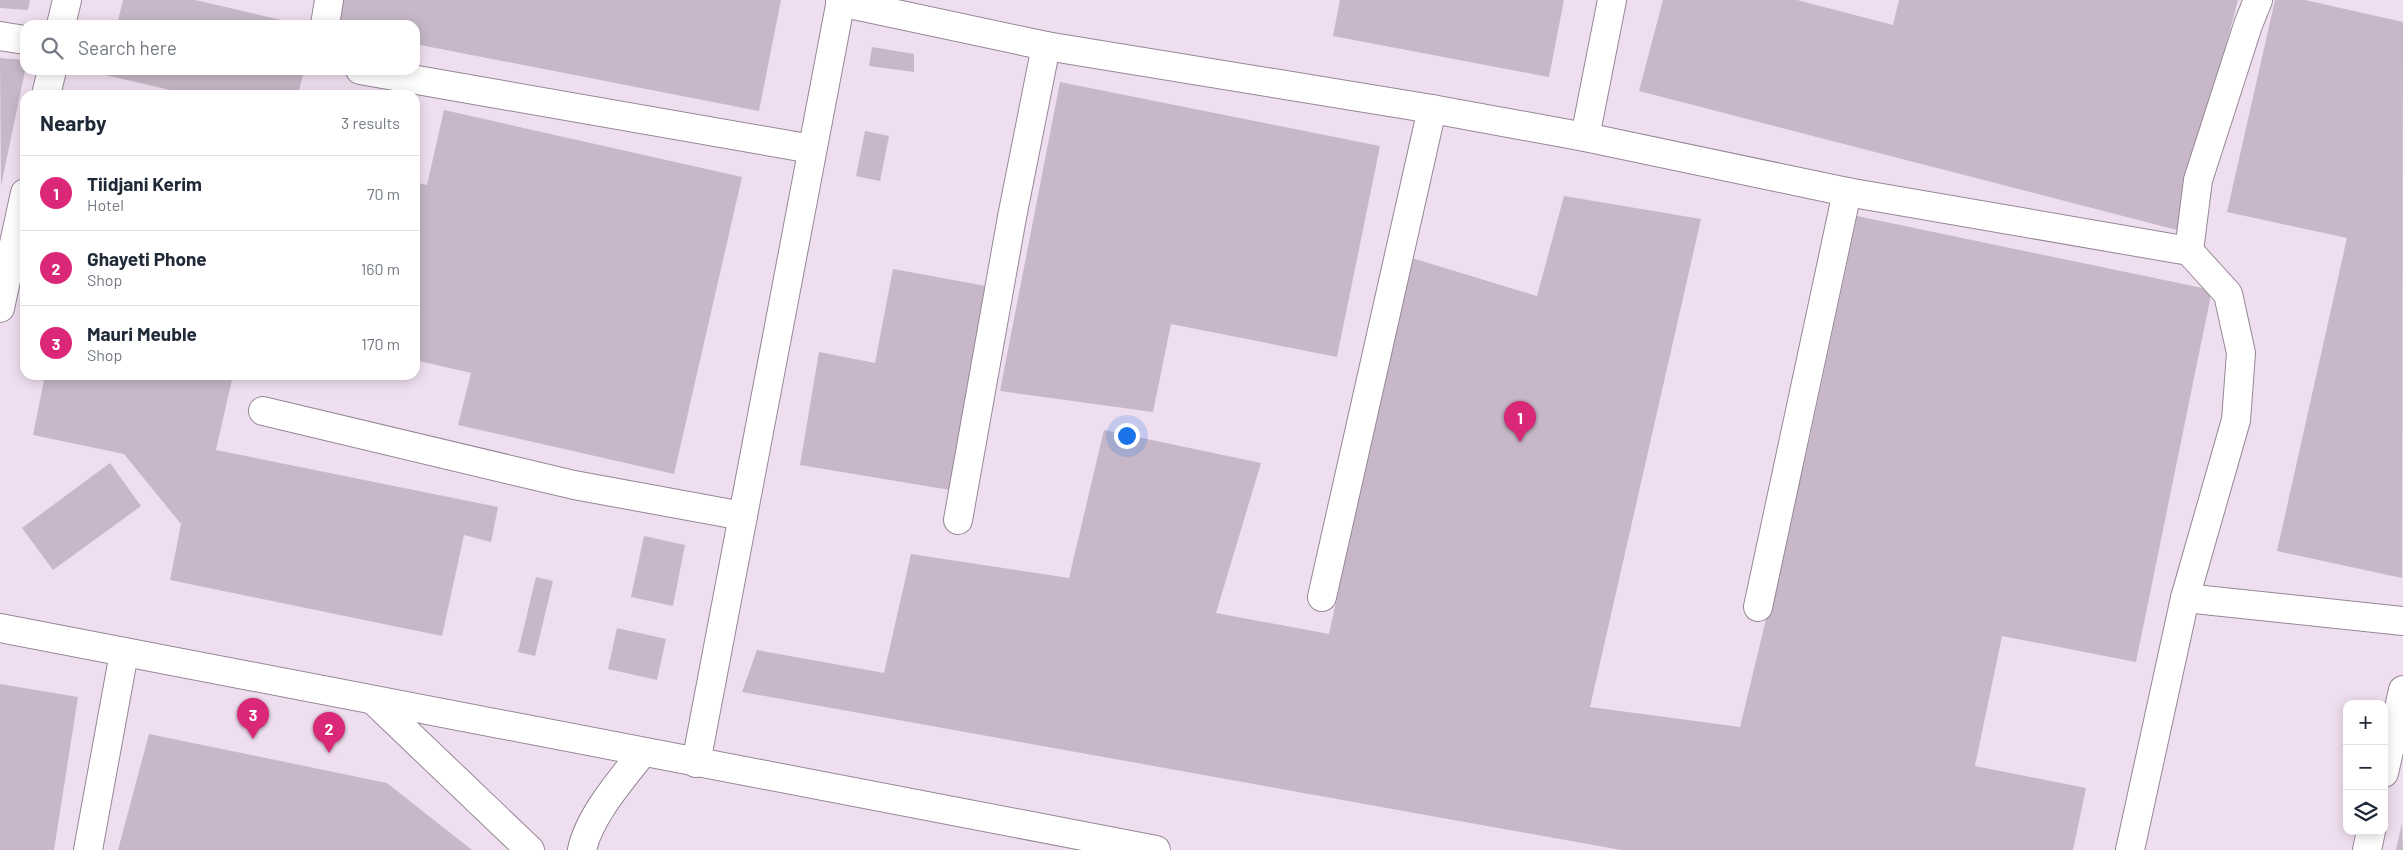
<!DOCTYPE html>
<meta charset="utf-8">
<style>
:root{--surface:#fff;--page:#f2f2f3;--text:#1f2937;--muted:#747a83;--line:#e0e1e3;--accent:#db2777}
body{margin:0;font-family:Barlow,sans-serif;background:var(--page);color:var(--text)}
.controls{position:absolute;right:15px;bottom:15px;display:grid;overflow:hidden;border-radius:10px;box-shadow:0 2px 12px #0003}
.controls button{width:45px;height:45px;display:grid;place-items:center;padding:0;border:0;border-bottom:1px solid var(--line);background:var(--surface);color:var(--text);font:25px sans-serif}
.you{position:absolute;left:1126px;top:435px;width:18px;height:18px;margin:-12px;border:4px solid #fff;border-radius:50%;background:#1a73e8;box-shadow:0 0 0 8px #1a73e833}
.badge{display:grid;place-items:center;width:32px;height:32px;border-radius:50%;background:var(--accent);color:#fff;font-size:16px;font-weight:700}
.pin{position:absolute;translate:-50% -41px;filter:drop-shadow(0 1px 2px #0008)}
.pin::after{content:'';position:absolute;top:26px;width:18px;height:15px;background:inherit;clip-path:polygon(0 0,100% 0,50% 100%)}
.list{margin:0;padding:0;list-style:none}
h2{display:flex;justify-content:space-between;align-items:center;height:65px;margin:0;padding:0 20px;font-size:21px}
h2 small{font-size:16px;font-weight:400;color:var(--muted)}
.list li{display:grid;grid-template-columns:32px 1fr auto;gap:15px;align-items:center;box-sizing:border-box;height:75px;padding:0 20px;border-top:1px solid var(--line)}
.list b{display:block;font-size:19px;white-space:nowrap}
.list p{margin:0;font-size:16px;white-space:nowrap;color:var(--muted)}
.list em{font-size:16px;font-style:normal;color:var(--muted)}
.icon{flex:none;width:28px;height:28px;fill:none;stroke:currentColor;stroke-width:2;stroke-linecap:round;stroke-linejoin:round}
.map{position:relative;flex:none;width:2403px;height:850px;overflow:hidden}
.search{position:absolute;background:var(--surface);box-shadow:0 2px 12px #0003;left:20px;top:20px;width:400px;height:55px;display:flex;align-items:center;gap:12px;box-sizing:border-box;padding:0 18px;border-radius:15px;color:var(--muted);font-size:19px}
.panel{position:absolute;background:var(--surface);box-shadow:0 2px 12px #0003;left:20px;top:90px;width:400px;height:290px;border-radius:15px}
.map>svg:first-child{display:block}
.building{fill:#c7b7c8}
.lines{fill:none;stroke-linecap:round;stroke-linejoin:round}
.minor-casing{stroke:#968796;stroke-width:30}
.minor{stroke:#fff;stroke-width:28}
</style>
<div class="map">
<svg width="2403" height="850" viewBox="0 0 2403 850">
<rect width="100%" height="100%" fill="#efdeef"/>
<g class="building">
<path d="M0,0H30L28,10L0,8Z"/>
<path d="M123,0H195L303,25H117Z"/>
<path d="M339,0H781L759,111L415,44V25H335Z"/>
<path d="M1340,0H1564L1549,77L1333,36Z"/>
<path d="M1663,0H1797L1893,25L1899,0H2238L2177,230L1639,91Z"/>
<path d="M2275,0H2305L2403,22L2402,578L2277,551L2347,238L2227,212Z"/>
<path d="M872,47L914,54V72L869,66Z"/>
<path d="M0,58L25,60V71L1,186Z"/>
<path d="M107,70H304L298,95H192L105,75Z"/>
<path d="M1060,82L1380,146L1337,357L1171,324L1153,412L1000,391Z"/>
<path d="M444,110L742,177L674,474L458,425L471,373L415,360V182L427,185Z"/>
<path d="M865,131L889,136L880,181L856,176Z"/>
<path d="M1564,196L1701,219L1590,707L1740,727L1810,437L1857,216L2212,290L2136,662L2002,636L1975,766L2086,788L2073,850H1621L742,692L757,650L884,673L911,554L1069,578L1104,430L1261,463L1216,613L1329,634L1412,258L1537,296Z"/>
<path d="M893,269L986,286L950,490L800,465L819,352L875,363Z"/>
<path d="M45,375H233L216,450L498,507L491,542L464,535L442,636L170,580L181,524L124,454L33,435Z"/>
<path d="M110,463L141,506L53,570L22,528Z"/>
<path d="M644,536L685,545L673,606L631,597Z"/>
<path d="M536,577L553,581L535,656L518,652Z"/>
<path d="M617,628L666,639L657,680L608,669Z"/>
<path d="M0,684L78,697L54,850H0Z"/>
<path d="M149,734L387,783L472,850H118Z"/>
<path d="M2402,823L2403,850H2396Z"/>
</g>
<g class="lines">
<defs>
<g id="minor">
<path d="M840,2L1046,46L1432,109L1585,137L1847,192L2189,251L2228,294L2241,353L2236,420L2185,598L2130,850"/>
<path d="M61,25L67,0"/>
<path d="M325,25L329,0"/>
<path d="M0,36L25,40"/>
<path d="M360,70L812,149"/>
<path d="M46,95L52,70"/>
<path d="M1585,137L1612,0"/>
<path d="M2189,251L2198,180L2248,25L2258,0"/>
<path d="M0,308L25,193"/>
<path d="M263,411L574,485L743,516"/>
<path d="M958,520L1012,217L1046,46"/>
<path d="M1322,597L1432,109"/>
<path d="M2185,598L2403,621"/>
<path d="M1758,607L1847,192"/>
<path d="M0,628L1156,850"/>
<path d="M374,701L530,850"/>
<path d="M696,763L841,0"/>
<path d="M2384,773L2403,690"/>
<path d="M88,850L124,653"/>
<path d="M582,850C589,816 622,779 643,752"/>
<path d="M2367,850L2371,831"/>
</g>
</defs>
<use href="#minor" class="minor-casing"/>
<use href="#minor" class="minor"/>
</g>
</svg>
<div class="controls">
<button>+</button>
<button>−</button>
<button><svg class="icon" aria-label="layers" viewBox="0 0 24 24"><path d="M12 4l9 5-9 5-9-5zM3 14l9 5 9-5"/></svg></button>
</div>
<div class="you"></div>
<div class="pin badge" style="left:1520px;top:442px">1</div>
<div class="pin badge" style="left:329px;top:753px">2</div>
<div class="pin badge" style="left:253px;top:739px">3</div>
<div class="search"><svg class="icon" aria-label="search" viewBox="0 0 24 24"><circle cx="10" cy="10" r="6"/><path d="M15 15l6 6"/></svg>Search here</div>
<section class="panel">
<h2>Nearby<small>3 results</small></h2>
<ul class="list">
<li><span class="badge">1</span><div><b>Tiidjani Kerim</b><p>Hotel</p></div><em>70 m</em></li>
<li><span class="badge">2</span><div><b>Ghayeti Phone</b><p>Shop</p></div><em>160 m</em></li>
<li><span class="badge">3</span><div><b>Mauri Meuble</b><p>Shop</p></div><em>170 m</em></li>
</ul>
</section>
</div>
